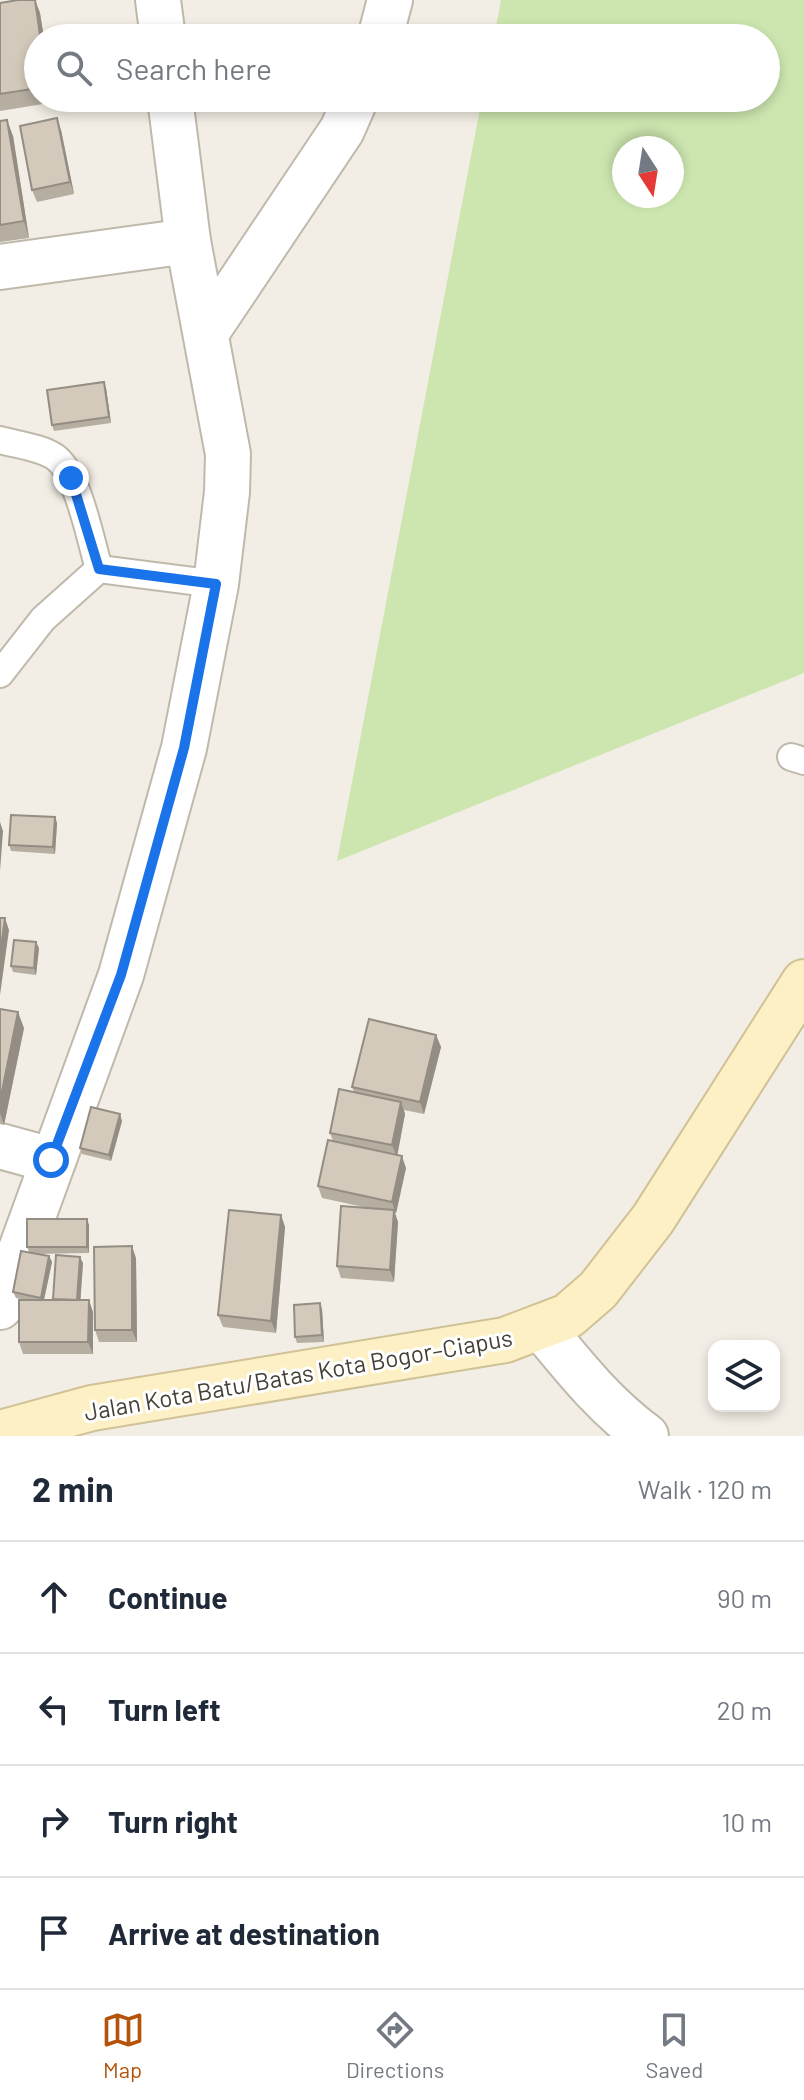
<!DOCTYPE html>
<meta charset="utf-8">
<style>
:root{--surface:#fff;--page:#f6f6f7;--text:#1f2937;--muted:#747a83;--line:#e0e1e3;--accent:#b45309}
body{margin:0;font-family:Barlow,sans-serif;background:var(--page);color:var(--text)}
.controls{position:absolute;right:24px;bottom:24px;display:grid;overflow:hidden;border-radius:16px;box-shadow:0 4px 12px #0003}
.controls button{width:72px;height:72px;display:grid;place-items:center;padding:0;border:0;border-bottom:2px solid var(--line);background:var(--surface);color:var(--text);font:40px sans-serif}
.compass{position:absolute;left:612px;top:136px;width:72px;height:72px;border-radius:50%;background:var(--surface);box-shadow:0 4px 12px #0003;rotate:168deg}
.stop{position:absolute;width:24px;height:24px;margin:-18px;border:6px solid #1a73e8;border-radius:50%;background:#fff}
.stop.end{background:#1a73e8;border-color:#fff;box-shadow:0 2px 8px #0008}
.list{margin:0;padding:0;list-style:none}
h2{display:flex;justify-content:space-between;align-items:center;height:104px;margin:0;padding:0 32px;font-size:34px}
h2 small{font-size:26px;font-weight:400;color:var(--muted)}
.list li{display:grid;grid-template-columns:52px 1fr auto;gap:24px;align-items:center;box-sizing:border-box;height:112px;padding:0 32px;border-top:2px solid var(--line)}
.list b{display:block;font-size:30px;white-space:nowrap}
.list em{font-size:26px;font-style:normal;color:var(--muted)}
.icon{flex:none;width:44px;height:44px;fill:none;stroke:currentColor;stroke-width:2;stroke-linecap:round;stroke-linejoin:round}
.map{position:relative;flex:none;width:804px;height:1436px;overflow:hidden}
.search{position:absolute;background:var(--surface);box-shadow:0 4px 12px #0003;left:24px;right:24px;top:24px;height:88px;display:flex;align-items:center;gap:20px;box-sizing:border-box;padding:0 28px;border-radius:44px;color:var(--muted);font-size:30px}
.sheet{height:552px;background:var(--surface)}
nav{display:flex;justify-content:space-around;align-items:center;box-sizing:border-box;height:112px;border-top:2px solid var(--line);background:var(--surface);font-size:22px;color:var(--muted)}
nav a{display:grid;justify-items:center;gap:4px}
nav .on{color:var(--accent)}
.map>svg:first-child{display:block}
.green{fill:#cde6af;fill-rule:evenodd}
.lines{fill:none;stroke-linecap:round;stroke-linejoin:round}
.service-casing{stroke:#c0b9ab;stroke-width:30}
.minor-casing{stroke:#c0b9ab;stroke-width:48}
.secondary-casing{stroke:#d1c296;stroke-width:48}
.service{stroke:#fff;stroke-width:26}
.minor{stroke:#fff;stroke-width:44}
.secondary{stroke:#fdf0c5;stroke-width:44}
.wall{fill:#b6aea1}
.shaded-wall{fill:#948d83}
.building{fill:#d4cabb;stroke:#948d83;stroke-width:2}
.route{stroke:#1a73e8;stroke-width:10}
.labels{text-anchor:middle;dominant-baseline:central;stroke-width:6;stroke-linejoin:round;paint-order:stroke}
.street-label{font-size:24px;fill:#453f35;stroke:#fff}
</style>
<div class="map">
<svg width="804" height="1436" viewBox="0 0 804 1436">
<rect width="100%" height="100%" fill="#f2eee5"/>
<path class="green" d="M501,0H804V673L337,861L482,98H766V38H494ZM624,148H672V196H624Z"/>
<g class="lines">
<defs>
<g id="service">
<path d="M0,440C18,445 40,447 55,457C78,473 91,542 99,569"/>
<path d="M0,674L43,619L99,569L216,584"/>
<path d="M791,757L804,761"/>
</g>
<g id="minor">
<path d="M158,0L163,38"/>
<path d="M380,38L390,0"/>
<path d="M0,267L188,241"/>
<path d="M206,333L342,130L356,98"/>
<path d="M0,1146L51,1160"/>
<path d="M0,1307L121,975L184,748L216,584L227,492L228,454L188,241L170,98"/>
<path d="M542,1328C574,1367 604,1405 646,1436"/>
</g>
<path id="secondary" d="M0,1433L92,1408L505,1340L568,1316L598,1290L653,1219L804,982"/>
</defs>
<use href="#service" class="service-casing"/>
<use href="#minor" class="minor-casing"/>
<use href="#secondary" class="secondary-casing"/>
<use href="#service" class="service"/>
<use href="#minor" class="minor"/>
<use href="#secondary" class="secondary"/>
</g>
<g class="wall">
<path d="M35,0L40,13L43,34L38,38V98H55V102L0,111V2V3Z"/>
<path d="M0,121L13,136L29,238L0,242Z"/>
<path d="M61,130L74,194L37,202L32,190Z"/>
<path d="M106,388L111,423L54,431L52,425Z"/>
<path d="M55,817L57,823L55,854L11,851L9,845Z"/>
<path d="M39,948L36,975L13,972L11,966Z"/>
<path d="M0,1009L24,1028L4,1125L0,1124Z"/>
<path d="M436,1035L441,1047L424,1114L404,1110L405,1114L397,1155L406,1168L395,1214L398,1222L394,1282L341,1278L337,1266L368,1208L322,1198L318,1186L333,1141L330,1133L354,1092L352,1087Z"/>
<path d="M122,1121L111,1161L82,1154L80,1148Z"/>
<path d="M281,1215L285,1227L276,1333L223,1327L218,1315Z"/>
<path d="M89,1225V1253L36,1254L49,1256L52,1262L44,1300H54L53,1299L83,1263L80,1300L93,1312V1354H23L19,1342L24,1300L16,1298L13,1292L29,1252L27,1247Z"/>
<path d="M136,1258L137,1342H99L95,1330Z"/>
<path d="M322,1309L324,1342L297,1343L295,1337Z"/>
</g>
<g class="shaded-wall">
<path d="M35,0L40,13L44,38L40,35Z"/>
<path d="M57,118L61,130L74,194L70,182Z"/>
<path d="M7,120L13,136L29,238L24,221Z"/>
<path d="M104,382L106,388L111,423L109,417Z"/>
<path d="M55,817L57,823L55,854L53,847Z"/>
<path d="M0,822L3,831L0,871Z"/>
<path d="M5,918L9,930L0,995V954Z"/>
<path d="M36,942L39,948L36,975L34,968Z"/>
<path d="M18,1012L24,1028L4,1125L0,1113V1101Z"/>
<path d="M436,1035L441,1047L424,1114L420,1102Z"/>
<path d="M401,1102L405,1114L397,1157L392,1145Z"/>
<path d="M120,1114L122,1121L111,1161L109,1155Z"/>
<path d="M402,1156L406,1168L396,1214L392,1202Z"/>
<path d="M394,1210L398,1222L394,1282L390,1270Z"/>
<path d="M281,1215L285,1227L276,1333L271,1321Z"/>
<path d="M87,1219L89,1225V1253L87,1247Z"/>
<path d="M132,1246L136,1258L137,1342L132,1330Z"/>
<path d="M49,1256L52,1262L43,1304L41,1298Z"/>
<path d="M80,1257L83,1263L80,1307L77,1300Z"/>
<path d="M89,1300L93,1312V1354L88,1342Z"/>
<path d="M320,1303L322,1309L324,1342L322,1335Z"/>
</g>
<g class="building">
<path d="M18,0H35L40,35L60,31L61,38H38V88L0,94V3Z"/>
<path d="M57,118L70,182L32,190L20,126Z"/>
<path d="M7,120L24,221L0,225V121Z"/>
<path d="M104,382L109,417L52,425L47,390Z"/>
<path d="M11,815L55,817L53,847L9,845Z"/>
<path d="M0,918H5L0,954Z"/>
<path d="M14,940L36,942L34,968L11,966Z"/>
<path d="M0,1009L18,1012L0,1101Z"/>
<path d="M369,1019L436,1035L420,1102L352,1087Z"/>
<path d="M339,1089L401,1102L392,1145L330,1133Z"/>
<path d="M91,1107L120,1114L109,1155L80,1148Z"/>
<path d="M328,1140L402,1156L392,1202L318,1186Z"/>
<path d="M341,1206L394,1210L390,1270L337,1266Z"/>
<path d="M229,1210L281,1215L271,1321L218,1315Z"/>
<rect x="27" y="1219" width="60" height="28"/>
<path d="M132,1246V1330H95L94,1247Z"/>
<path d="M21,1251L49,1256L41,1298L13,1292Z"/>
<path d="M56,1255L80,1257L77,1300L53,1299Z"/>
<path d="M19,1300H89L88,1342H19Z"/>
<path d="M320,1303L322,1335L295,1337L294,1305Z"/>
</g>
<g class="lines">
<path class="route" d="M51,1160L121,975L184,748L216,584L99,569L71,478"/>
</g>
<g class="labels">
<g class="street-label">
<text transform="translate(298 1374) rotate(-10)">Jalan Kota Batu/Batas Kota Bogor–Ciapus</text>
</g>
</g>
</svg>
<div class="controls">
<button><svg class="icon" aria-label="layers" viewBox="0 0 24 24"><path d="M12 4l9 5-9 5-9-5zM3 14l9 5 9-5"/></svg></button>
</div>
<svg class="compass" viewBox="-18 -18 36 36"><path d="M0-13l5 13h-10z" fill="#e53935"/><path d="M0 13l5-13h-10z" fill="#747a83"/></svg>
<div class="stop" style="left:51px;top:1160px"></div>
<div class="stop end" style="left:71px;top:478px"></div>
<div class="search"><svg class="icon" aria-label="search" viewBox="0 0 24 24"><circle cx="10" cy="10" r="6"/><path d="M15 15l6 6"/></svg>Search here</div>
</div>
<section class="sheet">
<h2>2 min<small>Walk · 120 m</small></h2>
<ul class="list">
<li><svg class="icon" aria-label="ahead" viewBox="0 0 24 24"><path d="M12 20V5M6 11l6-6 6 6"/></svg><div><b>Continue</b></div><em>90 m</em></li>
<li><svg class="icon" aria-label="left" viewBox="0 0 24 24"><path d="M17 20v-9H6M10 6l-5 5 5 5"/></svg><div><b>Turn left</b></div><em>20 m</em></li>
<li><svg class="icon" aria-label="right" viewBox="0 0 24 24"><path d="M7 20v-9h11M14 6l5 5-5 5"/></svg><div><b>Turn right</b></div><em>10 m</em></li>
<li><svg class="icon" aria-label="arrive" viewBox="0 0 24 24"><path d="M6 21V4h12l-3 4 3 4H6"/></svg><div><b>Arrive at destination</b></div></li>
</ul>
</section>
<nav>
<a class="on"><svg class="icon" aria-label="map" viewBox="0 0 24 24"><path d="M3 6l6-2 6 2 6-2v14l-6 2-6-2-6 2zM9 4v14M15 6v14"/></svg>Map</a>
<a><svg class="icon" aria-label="directions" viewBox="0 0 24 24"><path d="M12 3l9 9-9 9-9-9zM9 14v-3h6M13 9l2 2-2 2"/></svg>Directions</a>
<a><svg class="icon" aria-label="saved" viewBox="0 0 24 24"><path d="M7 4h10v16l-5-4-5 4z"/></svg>Saved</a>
</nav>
